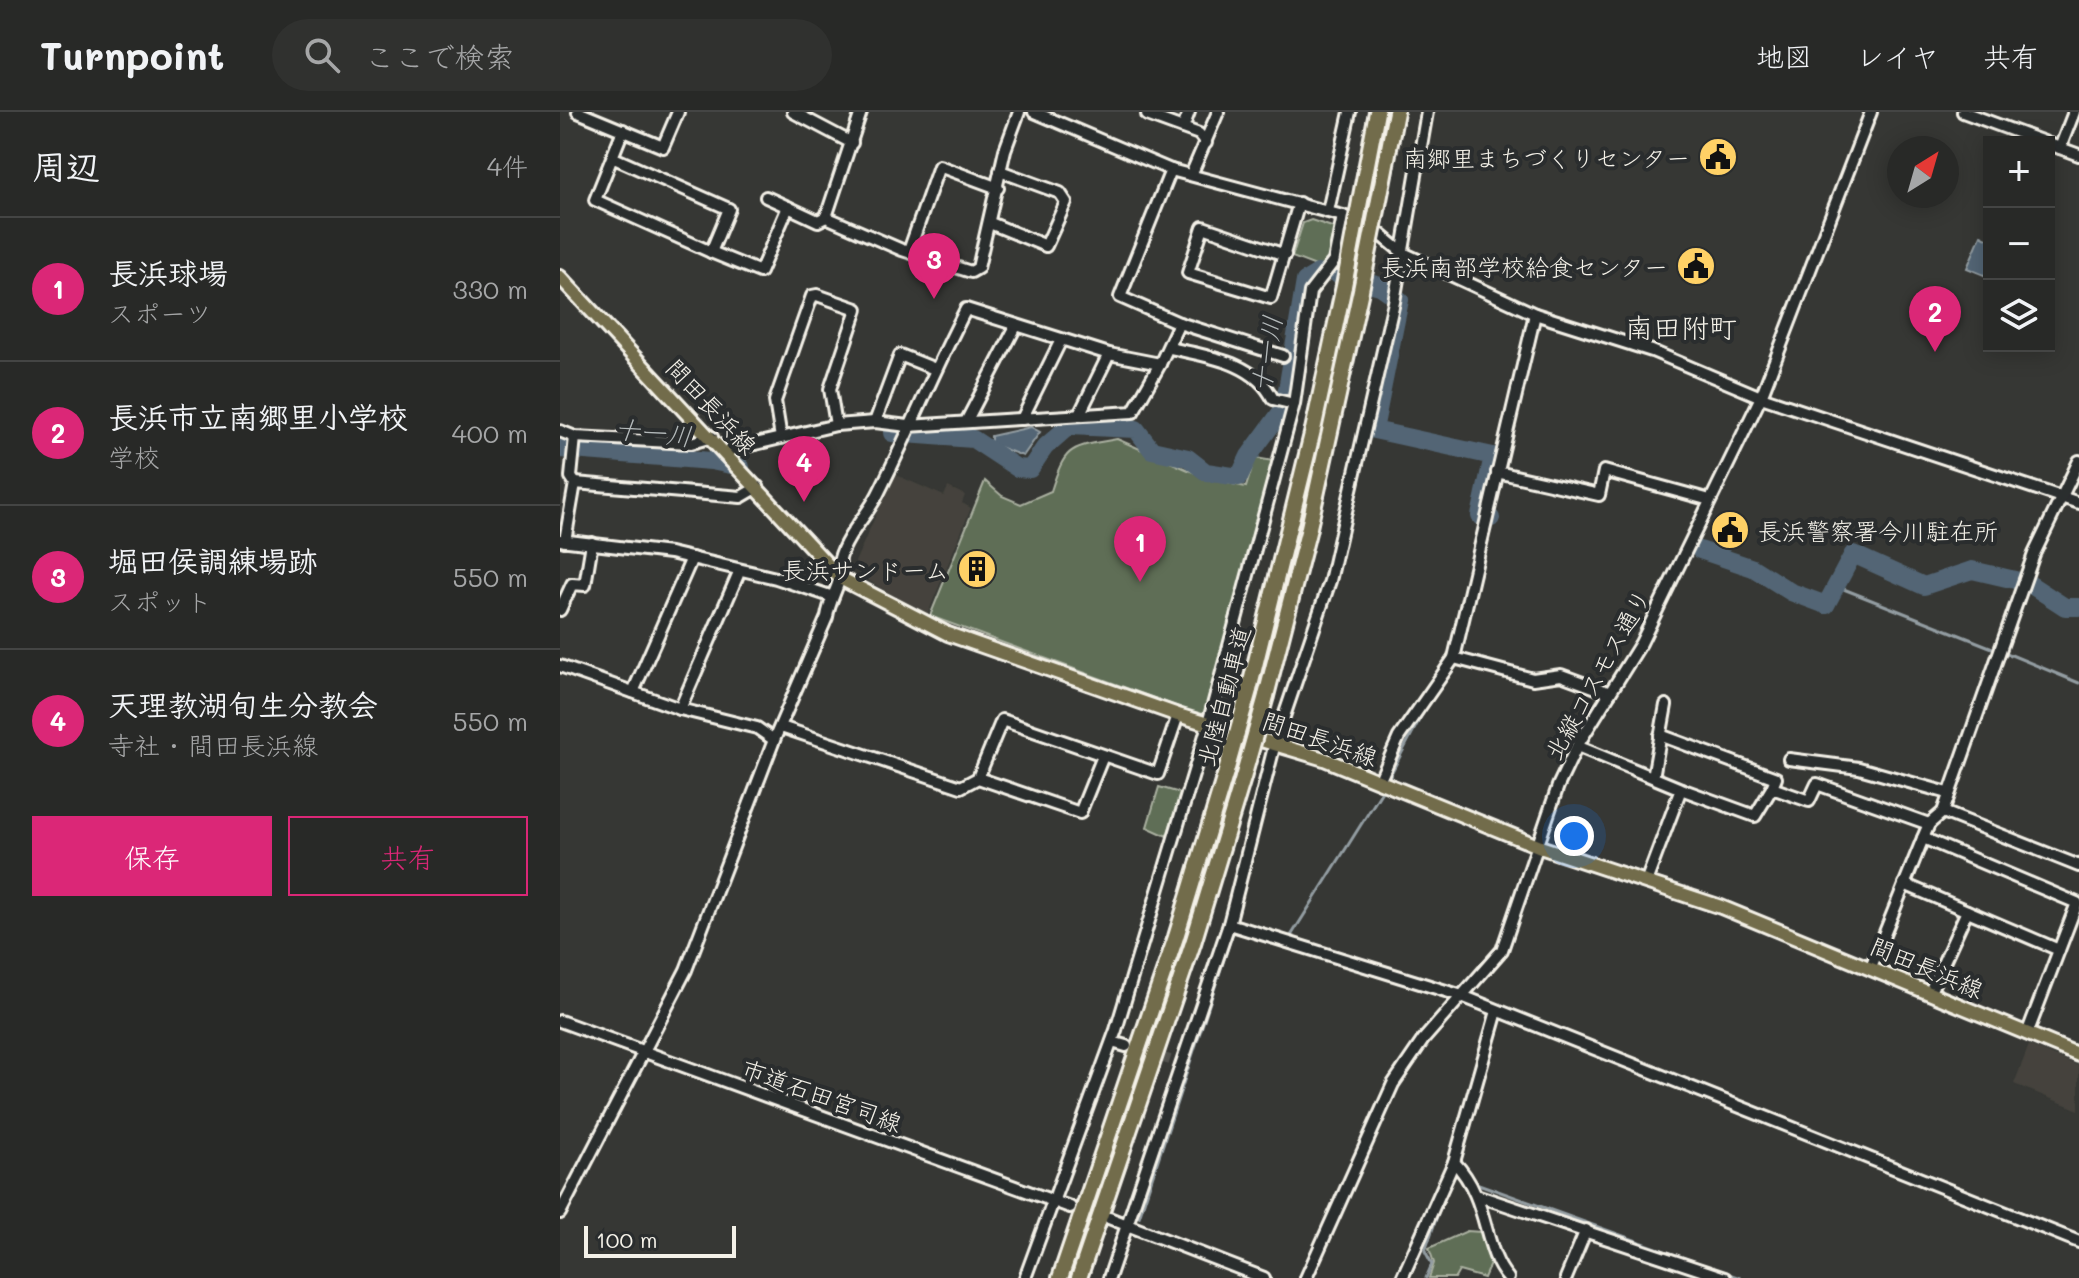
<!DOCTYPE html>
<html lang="ja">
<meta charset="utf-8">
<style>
:root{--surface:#282927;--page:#30312f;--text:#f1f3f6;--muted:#a5a6a7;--line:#444544;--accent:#db2777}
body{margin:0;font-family:Mali,"Klee One",sans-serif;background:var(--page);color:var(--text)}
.controls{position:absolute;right:24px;top:24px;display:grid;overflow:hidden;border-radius:0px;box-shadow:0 4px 20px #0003}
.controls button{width:72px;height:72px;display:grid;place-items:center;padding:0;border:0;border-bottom:2px solid var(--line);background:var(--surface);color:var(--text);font:40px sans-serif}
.compass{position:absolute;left:1327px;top:24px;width:72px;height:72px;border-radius:50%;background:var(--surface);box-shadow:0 4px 20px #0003;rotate:37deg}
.scale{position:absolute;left:24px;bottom:20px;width:152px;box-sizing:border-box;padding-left:8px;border:4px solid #f4f1e8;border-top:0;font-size:22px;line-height:28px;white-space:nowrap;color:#f4f1e8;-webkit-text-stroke:6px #2a2d2e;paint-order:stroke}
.you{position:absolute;left:1014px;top:724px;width:28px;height:28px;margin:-20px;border:6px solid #fff;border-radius:50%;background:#1a73e8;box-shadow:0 0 0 12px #1a73e833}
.badge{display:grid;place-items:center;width:52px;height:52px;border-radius:50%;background:var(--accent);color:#fff;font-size:26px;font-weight:700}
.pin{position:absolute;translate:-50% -66px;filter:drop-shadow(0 2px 4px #0008)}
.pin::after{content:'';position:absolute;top:42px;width:28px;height:24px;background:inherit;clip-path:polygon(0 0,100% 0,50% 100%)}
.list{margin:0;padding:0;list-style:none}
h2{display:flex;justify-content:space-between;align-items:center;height:104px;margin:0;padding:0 32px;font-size:34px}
h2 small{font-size:26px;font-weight:400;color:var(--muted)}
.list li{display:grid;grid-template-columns:52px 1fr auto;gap:24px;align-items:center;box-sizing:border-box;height:144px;padding:0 32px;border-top:2px solid var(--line)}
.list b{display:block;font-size:30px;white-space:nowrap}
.list p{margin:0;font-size:26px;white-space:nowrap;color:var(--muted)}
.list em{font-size:26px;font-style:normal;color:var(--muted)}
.actions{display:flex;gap:16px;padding:24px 32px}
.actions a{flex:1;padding:18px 0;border:2px solid var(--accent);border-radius:0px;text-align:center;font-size:28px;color:var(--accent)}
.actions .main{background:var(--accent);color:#fff}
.icon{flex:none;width:44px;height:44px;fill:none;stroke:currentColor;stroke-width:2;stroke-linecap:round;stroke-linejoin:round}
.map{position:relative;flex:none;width:1519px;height:1166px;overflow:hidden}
header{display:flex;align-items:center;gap:48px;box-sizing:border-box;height:112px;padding:0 40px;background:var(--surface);border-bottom:2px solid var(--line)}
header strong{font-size:38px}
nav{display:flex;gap:44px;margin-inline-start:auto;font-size:28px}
.search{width:560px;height:72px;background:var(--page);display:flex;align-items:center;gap:20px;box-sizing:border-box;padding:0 28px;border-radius:44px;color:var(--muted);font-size:30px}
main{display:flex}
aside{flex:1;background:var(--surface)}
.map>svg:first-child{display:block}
.built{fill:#44433c}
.green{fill:#5f6e57;stroke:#aab0a0;stroke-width:2}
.water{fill:#526574;stroke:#939da2;stroke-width:2}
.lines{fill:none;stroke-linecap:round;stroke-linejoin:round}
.stream{stroke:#939da2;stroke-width:3}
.river{stroke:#526574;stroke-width:18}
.minor-tunnel{stroke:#52534f;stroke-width:10;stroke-dasharray:10 5;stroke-linecap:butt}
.minor-casing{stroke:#f4f1e8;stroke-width:16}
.major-casing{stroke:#f4f1e8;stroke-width:18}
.highway-casing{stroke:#f4f1e8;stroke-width:20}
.minor{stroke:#2a2d2e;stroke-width:10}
.major{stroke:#726c4b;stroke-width:12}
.highway{stroke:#726c4b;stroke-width:14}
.highway-bridge-casing{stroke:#f4f1e8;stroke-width:20;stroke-linecap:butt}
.highway-bridge{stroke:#726c4b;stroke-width:14}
.labels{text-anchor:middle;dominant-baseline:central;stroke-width:8;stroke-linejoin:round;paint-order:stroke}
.poi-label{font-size:24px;fill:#f4f1e8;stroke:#2a2d2e;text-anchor:end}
.street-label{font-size:24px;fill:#f4f1e8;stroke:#2a2d2e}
.water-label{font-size:26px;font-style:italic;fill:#b3b9ba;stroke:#2a2d2e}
.quarter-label{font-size:28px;fill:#f4f1e8;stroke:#2a2d2e}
</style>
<header>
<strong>Turnpoint</strong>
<div class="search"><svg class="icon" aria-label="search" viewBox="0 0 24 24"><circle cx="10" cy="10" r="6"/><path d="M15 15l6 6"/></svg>ここで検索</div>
<nav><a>地図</a><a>レイヤ</a><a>共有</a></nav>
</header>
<main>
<aside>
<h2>周辺<small>4件</small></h2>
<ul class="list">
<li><span class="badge">1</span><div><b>長浜球場</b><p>スポーツ</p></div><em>330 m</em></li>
<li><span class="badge">2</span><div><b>長浜市立南郷里小学校</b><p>学校</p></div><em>400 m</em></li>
<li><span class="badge">3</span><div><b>堀田侯調練場跡</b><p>スポット</p></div><em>550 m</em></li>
<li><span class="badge">4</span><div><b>天理教湖旬生分教会</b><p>寺社 · 間田長浜線</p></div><em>550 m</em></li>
</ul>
<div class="actions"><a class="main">保存</a><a>共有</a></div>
</aside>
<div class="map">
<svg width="1519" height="1166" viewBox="0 0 1519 1166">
<rect width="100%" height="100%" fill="#363734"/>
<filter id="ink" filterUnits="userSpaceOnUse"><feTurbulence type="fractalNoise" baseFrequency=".0125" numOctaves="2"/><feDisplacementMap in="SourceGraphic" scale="16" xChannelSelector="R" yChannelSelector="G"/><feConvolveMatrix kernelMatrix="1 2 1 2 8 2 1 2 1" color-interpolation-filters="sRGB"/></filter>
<g filter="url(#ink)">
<g class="built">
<path d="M334,362L384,384L388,375L405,383L402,391L411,396L367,504L301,464L295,450Z"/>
<path d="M1469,933L1519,954V998L1454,972Z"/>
</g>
<g class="green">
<path d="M751,108L778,117L766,158L732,145L743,111Z"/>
<path d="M557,327L649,367L686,375L695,346L719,350L654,608L370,504L425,369L442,384L461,392L491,379C506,332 510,336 557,327Z"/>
<path d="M599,675L620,681L607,724L587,715Z"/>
<path d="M907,1119L921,1120L930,1152L924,1166L899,1159L895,1166H869L874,1151L869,1136Z"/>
</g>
<g class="water">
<path d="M1421,123L1429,127V165L1407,156Z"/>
<path d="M471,315L480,320L463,344L431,332V324Z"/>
</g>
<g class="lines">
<g class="stream">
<path d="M1276,474L1435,537"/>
<path d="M1444,540L1519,571"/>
<path d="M828,667L867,593"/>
<path d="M729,827L824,676"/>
<path d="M913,1070L1180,1166"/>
<path d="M579,1105L677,808L703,817"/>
<path d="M866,1166L872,1152L865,1139L884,1084"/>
</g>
<g class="river">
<path d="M776,162L820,174L840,188L814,318L933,344L920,404L931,406"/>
<path d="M332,321L413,327L457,356L470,357L485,335L509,314L576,317L592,338L628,346L646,360L679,365L689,344L724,296L745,169L758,161"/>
<path d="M0,337L151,349L181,355"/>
<path d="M1140,438L1193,456L1231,480L1266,493L1293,442L1364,474L1412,458L1468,471L1505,495H1519"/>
</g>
<path class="minor-tunnel" d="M572,936L610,948"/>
<defs>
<g id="minor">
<path d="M18,0L103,35L118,0"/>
<path d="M233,0L292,31"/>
<path d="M301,0L266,105L342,138L411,160L418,156L445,38L459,0"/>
<path d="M474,0L611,58L783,104L819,121L843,141L975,202L1092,239L1201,285L1519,391"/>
<path d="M1403,0L1484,30"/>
<path d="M587,3L639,22L646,31"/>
<path d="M623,16L629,0"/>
<path d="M1489,32L1519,43"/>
<path d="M1500,36L1514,0"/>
<path d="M54,46L169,97L151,140L35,88L63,18"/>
<path d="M611,58L560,185L619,211L723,244"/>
<path d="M631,63L658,0"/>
<path d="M206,85L228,95"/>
<path d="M768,99L790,0"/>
<path d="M430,111L486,134L506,90L500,81L440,59"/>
<path d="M349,139L379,54L438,76"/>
<path d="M151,140L200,160L228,95L258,109L266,105"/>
<path d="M725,143L643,115L628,161L711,186L739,91"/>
<path d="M610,236C648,245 694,249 713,287L734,292"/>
<path d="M600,252L619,211"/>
<path d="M519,303L549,242"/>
<path d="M462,307L501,228"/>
<path d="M407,308L456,214"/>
<path d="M315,310L340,243L375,257"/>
<path d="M0,319L15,325L131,331L152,325"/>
<path d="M15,325L11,365L15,371"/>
<path d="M221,326L215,289L252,184L257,183L297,197L270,277L276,313"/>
<path d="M937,360L1039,383L1044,359L1150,388"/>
<path d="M0,428L110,441L216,466L270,484"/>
<path d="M5,429L15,371L181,385L198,375"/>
<path d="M0,498L12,472L25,473L32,431"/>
<path d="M894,546L973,567L1001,563L1050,581"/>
<path d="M0,554L120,597L197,616L214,628"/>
<path d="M73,580L132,446"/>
<path d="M120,597L180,458"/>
<path d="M221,615L401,675L418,666L520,701L543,644"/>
<path d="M1100,623L1216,666L1212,676"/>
<path d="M1017,634L1121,677"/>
<path d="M1229,647L1299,656L1388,681"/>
<path d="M1093,665L1106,593"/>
<path d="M418,666L442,608L598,662L618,603"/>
<path d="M819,670L839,625L894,546L975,202"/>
<path d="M1383,700L1519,754"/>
<path d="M1086,770L1121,677L1195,704L1212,676L1249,689L1257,672L1369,712"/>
<path d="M1344,772L1499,838"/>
<path d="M669,812L902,884L1519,1130"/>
<path d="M1311,855L1363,726"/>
<path d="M1370,880L1407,799"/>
<path d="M0,909L510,1095"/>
<path d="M1467,922L1517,791L1363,726L1369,712L1383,700L1474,442L1519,349"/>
<path d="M552,930L566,934"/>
<path d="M894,1050C930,1087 922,1137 948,1166"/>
<path d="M919,1084L1165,1166"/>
<path d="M0,1101L126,858L214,628L267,505C269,490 277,478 280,465C281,459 279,452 280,446C286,424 308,402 318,382C349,321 374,258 406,197L549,242L600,252L573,300L348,314L315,310L276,313L170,338"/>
<path d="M549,1106L704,1166"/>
<path d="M465,1166L556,918L645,623L734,292L750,180L774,149L783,104"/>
<path d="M549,1166L669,812L715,631L770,469L834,190L867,0"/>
<path d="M746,1166L833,972L863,928L942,838L998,674L1017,634L1081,531L1201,285L1311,0"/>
<path d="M842,1166L894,1050L937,899"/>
<path d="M1006,1166L1026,1118"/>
</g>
<path id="major" d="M0,165L280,466L388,522L618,603L764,647L983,736L1161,795L1519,943"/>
<g id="highway">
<path d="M800,89L817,0"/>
<path d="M818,93L836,0"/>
<path d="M689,578L753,318L784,174"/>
<path d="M706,584L748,420L801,178"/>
<path d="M500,1166L616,825L666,660"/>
<path d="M519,1166L633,831L683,666"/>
</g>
</defs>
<use href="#minor" class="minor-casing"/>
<use href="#major" class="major-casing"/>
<use href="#highway" class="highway-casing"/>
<use href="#minor" class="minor"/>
<use href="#major" class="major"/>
<use href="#highway" class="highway"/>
<defs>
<g id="highway-bridge">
<path d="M784,174L800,89"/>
<path d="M801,178L818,93"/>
<path d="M666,660L689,578"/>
<path d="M683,666L706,584"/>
</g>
</defs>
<use href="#highway-bridge" class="highway-bridge-casing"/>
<use href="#highway-bridge" class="highway-bridge"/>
</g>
</g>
<defs>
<symbol id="civic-disc" viewBox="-11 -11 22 22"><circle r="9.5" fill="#ffd166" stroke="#2a2d2e"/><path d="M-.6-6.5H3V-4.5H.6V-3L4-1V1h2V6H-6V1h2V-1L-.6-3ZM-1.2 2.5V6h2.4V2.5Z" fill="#111"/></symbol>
<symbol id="building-disc" viewBox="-11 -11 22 22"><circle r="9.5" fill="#ffd166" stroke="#2a2d2e"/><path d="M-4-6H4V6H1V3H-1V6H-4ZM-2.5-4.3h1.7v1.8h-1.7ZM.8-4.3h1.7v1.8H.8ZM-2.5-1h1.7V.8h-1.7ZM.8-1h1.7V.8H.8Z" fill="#111"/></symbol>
</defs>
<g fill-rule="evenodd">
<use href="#civic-disc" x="1136" y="23" width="44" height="44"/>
<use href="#civic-disc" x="1114" y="132" width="44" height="44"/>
<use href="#civic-disc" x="1148" y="396" width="44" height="44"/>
<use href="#building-disc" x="395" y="435" width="44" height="44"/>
</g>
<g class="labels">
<g class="poi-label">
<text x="1130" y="45">南郷里まちづくりセンター</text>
<text x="1108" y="154">長浜南部学校給食センター</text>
<text x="1198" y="418" text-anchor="start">長浜警察署今川駐在所</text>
<text x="389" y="457">長浜サンドーム</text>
</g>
<g class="street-label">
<text transform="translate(152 294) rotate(47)">間田長浜線</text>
<text transform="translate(1037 562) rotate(-61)">北縦コスモス通り</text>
<text transform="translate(663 584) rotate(-75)">北陸自動車道</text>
<text transform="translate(760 626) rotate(19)">間田長浜線</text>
<text transform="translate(1367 855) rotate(23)">間田長浜線</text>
<text transform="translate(262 983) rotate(20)">市道石田宮司線</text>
</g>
<g class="water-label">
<text transform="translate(706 242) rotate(-81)">十一川</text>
<text transform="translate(93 320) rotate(6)">十一川</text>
</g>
<g class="quarter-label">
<text x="1121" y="215">南田附町</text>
</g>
</g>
</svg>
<div class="controls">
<button>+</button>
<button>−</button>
<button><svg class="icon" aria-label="layers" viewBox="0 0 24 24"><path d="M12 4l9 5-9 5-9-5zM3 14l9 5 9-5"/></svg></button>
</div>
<svg class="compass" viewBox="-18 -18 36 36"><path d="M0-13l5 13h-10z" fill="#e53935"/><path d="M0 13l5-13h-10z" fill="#a5a6a7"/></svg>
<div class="scale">100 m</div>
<div class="you"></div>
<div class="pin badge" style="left:580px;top:470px">1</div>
<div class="pin badge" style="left:1375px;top:240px">2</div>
<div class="pin badge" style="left:374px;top:187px">3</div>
<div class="pin badge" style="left:244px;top:390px">4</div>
</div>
</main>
